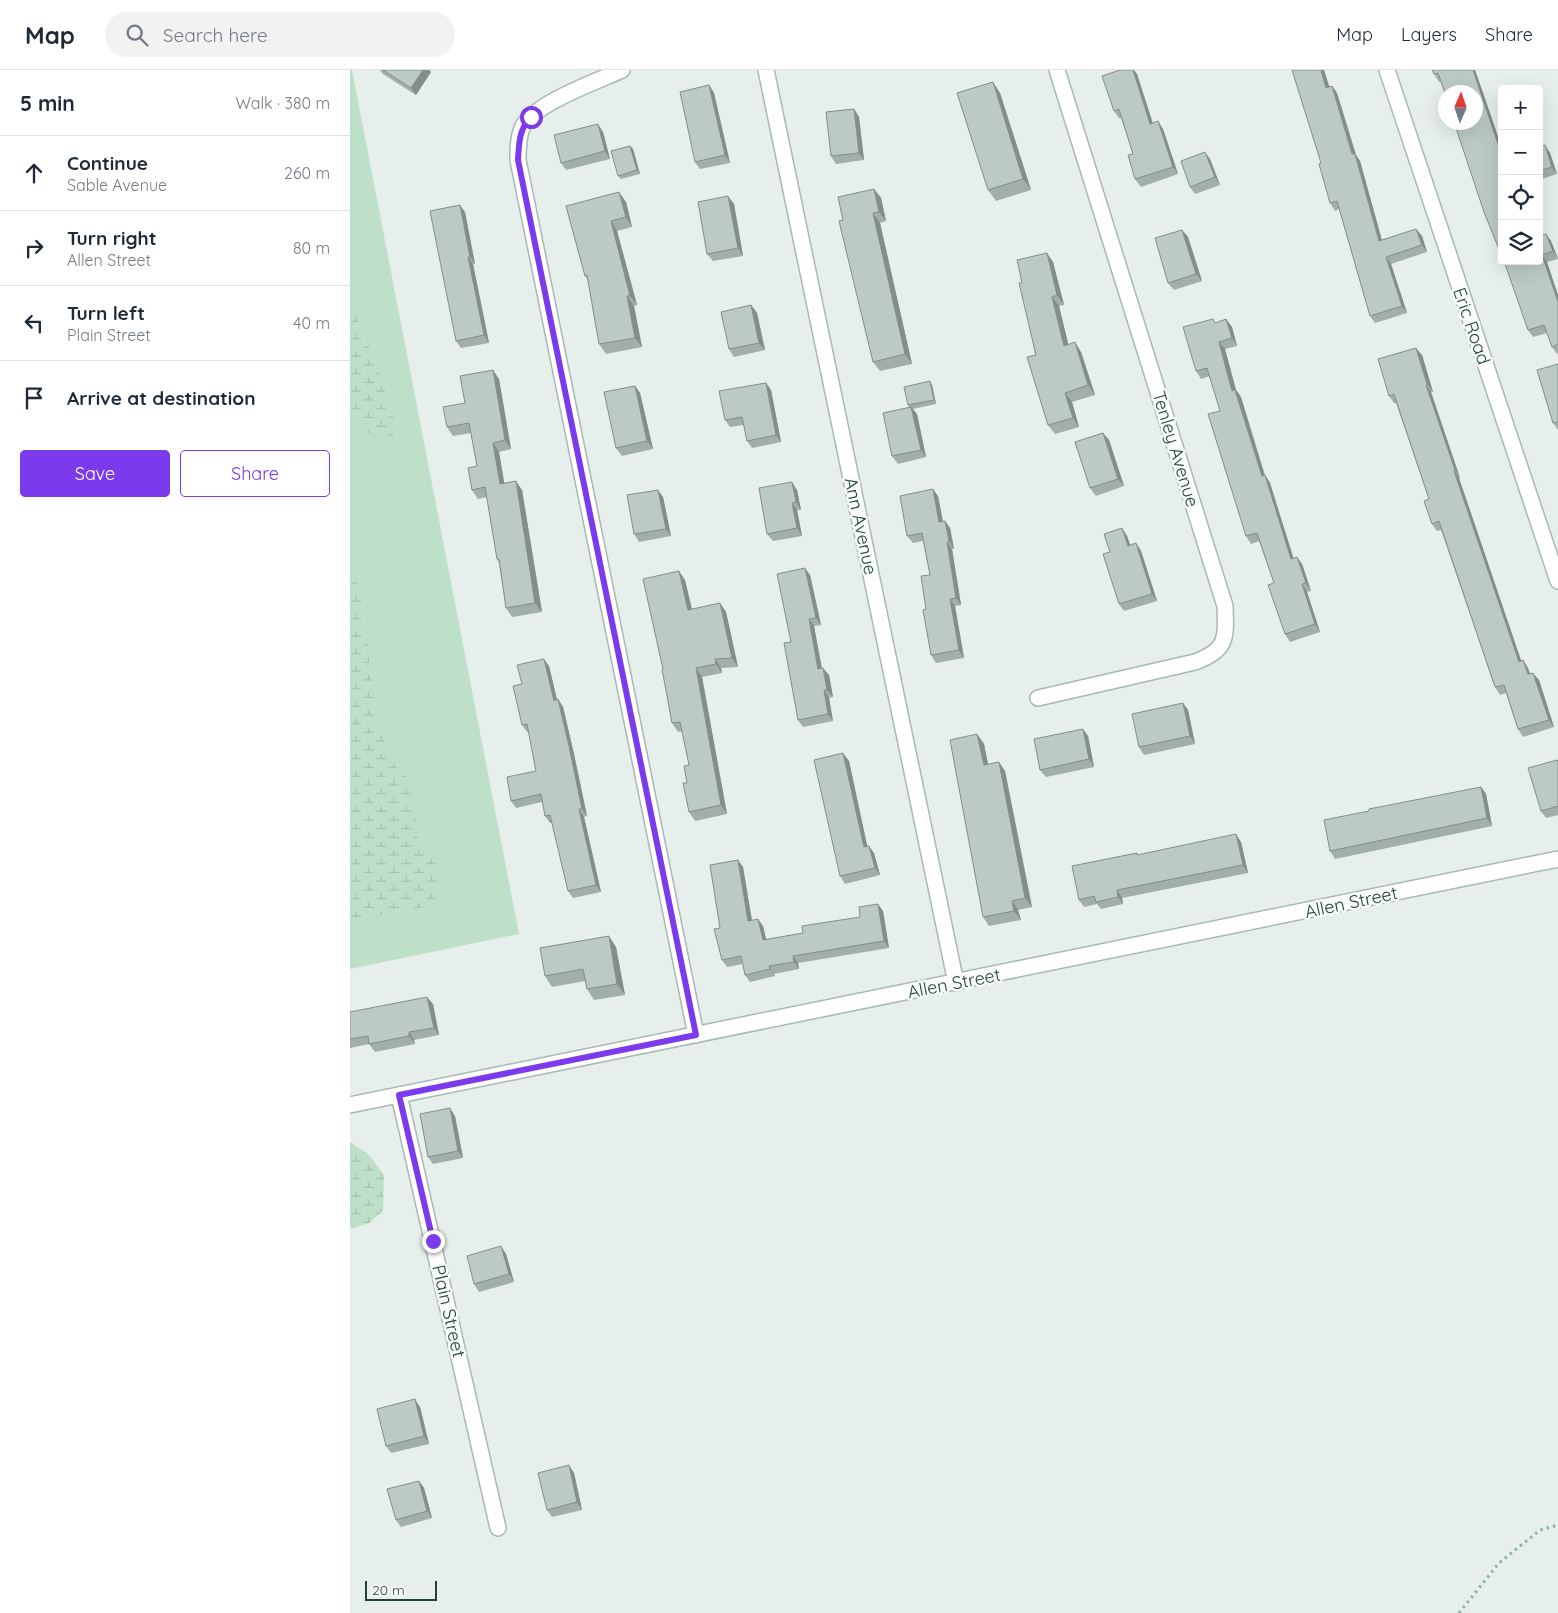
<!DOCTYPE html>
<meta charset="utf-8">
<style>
:root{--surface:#fff;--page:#f2f2f3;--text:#1f2937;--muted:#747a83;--line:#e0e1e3;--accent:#7c3aed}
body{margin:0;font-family:Quicksand,sans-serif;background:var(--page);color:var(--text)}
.controls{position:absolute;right:15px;top:15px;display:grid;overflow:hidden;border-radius:5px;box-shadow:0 5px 20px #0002}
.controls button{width:45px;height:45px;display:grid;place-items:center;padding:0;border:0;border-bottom:1px solid var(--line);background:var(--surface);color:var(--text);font:25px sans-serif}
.compass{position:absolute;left:1088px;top:15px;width:45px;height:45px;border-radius:50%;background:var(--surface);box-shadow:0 5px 20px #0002;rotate:2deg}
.scale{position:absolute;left:15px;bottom:12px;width:72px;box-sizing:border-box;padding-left:5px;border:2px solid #24423a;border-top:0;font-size:14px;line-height:18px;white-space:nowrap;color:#24423a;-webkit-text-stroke:4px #f7fbf9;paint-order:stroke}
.stop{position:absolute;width:15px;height:15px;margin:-11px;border:4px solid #7c3aed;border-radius:50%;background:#fff}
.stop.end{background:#7c3aed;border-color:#fff;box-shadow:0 1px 5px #0008}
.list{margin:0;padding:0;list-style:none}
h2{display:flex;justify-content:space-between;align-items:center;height:65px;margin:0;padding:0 20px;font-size:21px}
h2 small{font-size:16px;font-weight:400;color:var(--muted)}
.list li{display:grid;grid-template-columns:32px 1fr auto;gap:15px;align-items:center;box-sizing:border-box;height:75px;padding:0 20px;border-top:1px solid var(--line)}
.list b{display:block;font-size:19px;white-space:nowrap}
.list p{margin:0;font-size:16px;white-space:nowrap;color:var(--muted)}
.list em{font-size:16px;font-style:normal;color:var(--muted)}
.actions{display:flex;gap:10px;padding:15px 20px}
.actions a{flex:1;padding:11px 0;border:1px solid var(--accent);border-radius:5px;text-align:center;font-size:18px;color:var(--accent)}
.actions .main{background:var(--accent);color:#fff}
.icon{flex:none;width:28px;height:28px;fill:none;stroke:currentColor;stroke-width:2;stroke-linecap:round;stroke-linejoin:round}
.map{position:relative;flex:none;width:1208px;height:1543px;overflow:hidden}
header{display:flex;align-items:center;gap:30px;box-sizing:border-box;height:70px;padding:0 25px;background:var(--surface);border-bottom:1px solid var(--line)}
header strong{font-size:24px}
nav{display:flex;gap:28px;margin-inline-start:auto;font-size:18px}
.search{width:350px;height:45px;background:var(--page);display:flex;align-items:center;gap:12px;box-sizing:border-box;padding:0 18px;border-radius:28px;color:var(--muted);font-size:19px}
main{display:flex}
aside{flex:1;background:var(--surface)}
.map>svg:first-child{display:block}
.grass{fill:#bfe0c8}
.wetland{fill:url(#wetland-marsh)}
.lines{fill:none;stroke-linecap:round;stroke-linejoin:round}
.minor-casing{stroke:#a8b8b2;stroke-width:18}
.tertiary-casing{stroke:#a8b8b2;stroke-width:18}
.path{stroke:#86b3a5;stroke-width:3;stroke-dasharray:2.5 4;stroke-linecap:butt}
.minor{stroke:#fff;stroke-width:15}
.tertiary{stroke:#fff;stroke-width:15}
.wall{fill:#a1aea9}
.shaded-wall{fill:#838d89}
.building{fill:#bbcac4;stroke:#838d89}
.route{stroke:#7c3aed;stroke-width:6}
.labels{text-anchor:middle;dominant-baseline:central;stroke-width:5;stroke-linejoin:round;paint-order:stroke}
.street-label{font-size:18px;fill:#24423a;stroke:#f7fbf9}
</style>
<header>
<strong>Map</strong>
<div class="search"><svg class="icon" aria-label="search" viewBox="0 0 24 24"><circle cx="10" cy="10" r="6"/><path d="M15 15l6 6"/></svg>Search here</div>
<nav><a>Map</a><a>Layers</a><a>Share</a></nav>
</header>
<main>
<aside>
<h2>5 min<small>Walk · 380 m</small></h2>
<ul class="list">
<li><svg class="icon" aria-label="ahead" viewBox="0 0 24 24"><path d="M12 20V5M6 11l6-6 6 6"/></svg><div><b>Continue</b><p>Sable Avenue</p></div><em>260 m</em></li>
<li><svg class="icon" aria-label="right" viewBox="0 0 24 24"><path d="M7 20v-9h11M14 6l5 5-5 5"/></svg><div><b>Turn right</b><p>Allen Street</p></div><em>80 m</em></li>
<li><svg class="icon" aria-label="left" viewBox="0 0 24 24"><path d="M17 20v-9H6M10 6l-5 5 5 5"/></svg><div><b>Turn left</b><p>Plain Street</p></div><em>40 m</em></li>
<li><svg class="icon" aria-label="arrive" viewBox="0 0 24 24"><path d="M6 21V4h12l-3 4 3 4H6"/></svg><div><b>Arrive at destination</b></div></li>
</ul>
<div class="actions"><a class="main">Save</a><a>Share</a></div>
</aside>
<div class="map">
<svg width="1208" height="1543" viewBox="0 0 1208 1543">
<defs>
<pattern id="wetland-marsh" width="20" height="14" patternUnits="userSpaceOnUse" patternTransform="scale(1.25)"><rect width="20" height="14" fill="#bfe0c8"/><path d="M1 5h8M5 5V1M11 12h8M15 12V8" fill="none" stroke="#a4c1ad"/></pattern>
</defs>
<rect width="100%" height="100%" fill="#e6efeb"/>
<path class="grass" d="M0,0H2L169,864L0,899Z"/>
<g class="wetland">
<path d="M0,232L28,298L44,349L43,367L39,372C21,366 9,360 0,342Z"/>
<path d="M0,502L4,506L12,530L13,554L19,577V594L24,617L27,653L45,696L59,710L64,730L68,770L89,798L88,825L80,835L70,838L46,839L0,857Z"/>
<path d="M0,1072L19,1085L34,1105L33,1141L19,1153L0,1159Z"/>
</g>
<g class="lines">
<defs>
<g id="minor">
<path d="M272,0C248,11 182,34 172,58C168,68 168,79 168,90L346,965"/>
<path d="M416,0L606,913"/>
<path d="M1037,0L1208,511"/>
<path d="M688,628L845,592C878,580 876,568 875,536L707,0"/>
<path d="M49,1025L148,1458"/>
</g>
<path id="tertiary" d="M0,1035L1208,789"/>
</defs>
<use href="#minor" class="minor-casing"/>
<use href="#tertiary" class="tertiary-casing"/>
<path class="path" d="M1109,1543L1149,1493L1190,1460L1208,1455"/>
<use href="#minor" class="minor"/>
<use href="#tertiary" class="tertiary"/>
</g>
<g class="wall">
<path d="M30,0H79L81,2L66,25L33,4Z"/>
<path d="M974,0L979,17L982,16L987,23L1006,85L1010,91L1032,170L1066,159L1072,166L1077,182L1041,194L1057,243L1025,253L1020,246L989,139L985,141L980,133L971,93Z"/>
<path d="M1082,0H1125L1152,78V184L1149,179L1091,11L1089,12L1084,4Z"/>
<path d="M787,4L803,53L813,59L828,104L791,117L785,109L783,84L771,48H769L764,41Z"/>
<path d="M359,15L364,23L380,93L350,99L345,92Z"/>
<path d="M650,23L681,120L646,131L638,120Z"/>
<path d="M504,39L509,47L514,90L486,94L481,86Z"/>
<path d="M253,62L260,89L216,100L211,93Z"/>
<path d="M280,76L283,79L290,104L271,109L268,106Z"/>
<path d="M1189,77L1200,83L1207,104L1189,110Z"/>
<path d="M860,89L870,115L845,124L840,117Z"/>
<path d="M524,119L531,128L536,151L530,153L562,294L530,301L523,292L493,150Z"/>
<path d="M276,132L282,157L267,161L287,235L284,236L292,277L256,284L249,274L238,210L235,206L216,136Z"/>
<path d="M384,134L393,186L363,191L357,184Z"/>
<path d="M115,142L125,194H123L139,273L111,278L106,271Z"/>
<path d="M832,160L838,167L852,211L824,220L818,213Z"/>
<path d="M1196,164L1201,171L1208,189L1197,192L1208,225V283L1207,284L1202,277L1197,263L1183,267L1178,260Z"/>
<path d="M703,192L714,235L709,236L718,275L731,282L745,325L722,332L729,357L705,364L698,355L672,213Z"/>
<path d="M401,235L407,243L415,280L384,287L379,279Z"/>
<path d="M876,249L882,257L887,276L875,279L886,320L891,327L915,405L920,413L943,488L952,494L961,521L957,522L970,562L940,572L935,564L924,513L909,471L901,474L896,466L870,341L860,306L851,309L846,301L866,253Z"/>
<path d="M1072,285L1083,322H1081L1110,408H1109L1171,591L1173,590L1178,598L1180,604L1189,610L1204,657L1173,667L1168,659L1156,623L1150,625L1145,617L1091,460L1087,461L1082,454L1079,429L1046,333H1044L1039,326Z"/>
<path d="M1208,294V360L1203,353Z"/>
<path d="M149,309L161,379L149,382L154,413L172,420L192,542L162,547L156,538L149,493L147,489L137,427L128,429L122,420L127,396L121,363L103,366L97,357L115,333Z"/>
<path d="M580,311L582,315L586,334L563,339L567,344L576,387L548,394L542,386L559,337L558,335Z"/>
<path d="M416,313L421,320L431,372L402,378L397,371L394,355L380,357L375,350Z"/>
<path d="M285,316L290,323L303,379L272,386L266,378Z"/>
<path d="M753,363L759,370L774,416L746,426L740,418Z"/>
<path d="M447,420L451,440H447L452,466L423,471L417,464Z"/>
<path d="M588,426L593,451H595L600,458L604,479H602L611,535L605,536L614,588L586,593L581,585L576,539L580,505L573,471L563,473L557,466Z"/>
<path d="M313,427L321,466L289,472L284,464Z"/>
<path d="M772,458L777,466L780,475L786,473L791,481L807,531L774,541L769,534L760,482Z"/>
<path d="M460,505L471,555L464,556L472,598L479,605L483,627L479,628L483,651L453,657L448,650L441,572Z"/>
<path d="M335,510L342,539L370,533L376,542L388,597L371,598L372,603L352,607L377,744L345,751L339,742L337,713L339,695L332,661L328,662L322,653L313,599Z"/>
<path d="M199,596L207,630L208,629L213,637L224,684L237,746L234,747L251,822L223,828L218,821L202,753H200L195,746L192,732L166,738L161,731L186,701L179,662H177L172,655V614Z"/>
<path d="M833,633L838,640L845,674L794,685L789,677Z"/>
<path d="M627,664L634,674L638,694L655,701L682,837L668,840L671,850L639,856L633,847Z"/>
<path d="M738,666L744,697L696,707L690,700Z"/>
<path d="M1207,690L1208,691V745L1196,748L1191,741Z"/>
<path d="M499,691L517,776L524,783L530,805L495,814L490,806Z"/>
<path d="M1131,717L1136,724L1142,756L985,789L980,781L1019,741Z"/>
<path d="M891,772L898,803L772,828L773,834L751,839L747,834L734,837L729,830L787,783L788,785Z"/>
<path d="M393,797L402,850L413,856L416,870L453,863L510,847L533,841L539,878L448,893L449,899L424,904L425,906L400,912L395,905L393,894L377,897L372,890L370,858Z"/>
<path d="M266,877L275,925L244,930L237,919L235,911L202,917L195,906Z"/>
<path d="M83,934L89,965L64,970L65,974L25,982L19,974L0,978V942Z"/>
<path d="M105,1046L113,1088L83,1094L78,1087Z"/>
<path d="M156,1184L164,1212L129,1222L124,1214Z"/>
<path d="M70,1337L79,1374L41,1383L36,1376Z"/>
<path d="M224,1403L232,1440L202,1447L197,1440Z"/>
<path d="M69,1411L74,1418L82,1448L51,1457L46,1450Z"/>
</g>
<g class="shaded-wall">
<path d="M73,0H79L81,2L66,25L61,18Z"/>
<path d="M783,0H784L787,4L805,61L800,54Z"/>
<path d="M971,0H974L982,25L976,18Z"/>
<path d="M1123,0H1125L1152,78V86Z"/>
<path d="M643,12L650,23L681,120L673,109Z"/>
<path d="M359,15L364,23L380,93L375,85Z"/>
<path d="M982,16L987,23L1006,85L1010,91L1034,178L1029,171Z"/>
<path d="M504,39L509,47L514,90L509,83Z"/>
<path d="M808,51L813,59L828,104L823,97Z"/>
<path d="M248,54L253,62L260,89L255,81Z"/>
<path d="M1195,75L1200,83L1207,104L1202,97Z"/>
<path d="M280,76L283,79L290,104L287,100Z"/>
<path d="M855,82L860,89L870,115L865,107Z"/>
<path d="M524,119L531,128L536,151L529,142Z"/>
<path d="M269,122L276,132L282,157L276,147Z"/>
<path d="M378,126L384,134L393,186L388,178Z"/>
<path d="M110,135L115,142L125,194L120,187Z"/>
<path d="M523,143L530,153L562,294L555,284Z"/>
<path d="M261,151L267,161L287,235L280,226Z"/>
<path d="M1066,159L1072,166L1077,182L1072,175Z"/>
<path d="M832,160L838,167L852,211L846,204Z"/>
<path d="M1196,164L1201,171L1208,189L1203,181Z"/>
<path d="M697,183L703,192L714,235L707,225Z"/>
<path d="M1192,185L1197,192L1208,225V232Z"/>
<path d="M118,187L123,194L139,273L134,265Z"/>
<path d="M1036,187L1041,194L1057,243L1052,236Z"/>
<path d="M277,226L284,236L292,277L285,268Z"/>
<path d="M702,227L709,236L721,285L714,276Z"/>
<path d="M401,235L407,243L415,280L409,273Z"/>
<path d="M876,249L882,257L887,276L882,268Z"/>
<path d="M725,272L731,282L745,325L738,315Z"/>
<path d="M869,272L875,279L886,320L891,327L917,414L912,406L882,321Z"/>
<path d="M1066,278L1072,285L1083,322L1077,314Z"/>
<path d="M143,300L149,309L161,379L155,370Z"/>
<path d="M580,311L582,315L586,334L584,330Z"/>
<path d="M416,313L421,320L431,372L426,365Z"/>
<path d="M1076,315L1081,322L1110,408L1105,400Z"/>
<path d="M285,316L290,323L303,379L297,371Z"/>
<path d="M715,323L722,332L729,357L723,348Z"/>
<path d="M561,337L567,344L576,387L571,380Z"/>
<path d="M753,363L759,370L774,416L768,409Z"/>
<path d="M143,373L149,382L156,423L150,414Z"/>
<path d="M1104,401L1109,408L1174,599L1169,592Z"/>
<path d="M915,405L920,413L946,496L941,489Z"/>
<path d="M166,411L172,420L192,542L185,533Z"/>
<path d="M442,412L447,420L451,440L446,432Z"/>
<path d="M583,419L588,426L594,459L589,452Z"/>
<path d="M308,420L313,427L321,466L316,459Z"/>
<path d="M442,433L447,440L452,466L447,458Z"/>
<path d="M595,451L600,458L604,479L599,471Z"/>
<path d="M772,458L777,466L783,483L778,476Z"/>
<path d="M597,472L602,479L611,535L606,528Z"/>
<path d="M786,473L791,481L807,531L802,524Z"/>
<path d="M947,487L952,494L961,521L956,513Z"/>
<path d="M455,498L460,505L471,555L466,548Z"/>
<path d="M329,501L335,510L344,549L338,540Z"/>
<path d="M952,514L957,522L970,562L965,554Z"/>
<path d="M600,529L605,536L614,588L609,580Z"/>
<path d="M370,533L376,542L388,597L382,588Z"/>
<path d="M459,549L464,556L473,606L468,599Z"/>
<path d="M194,589L199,596L209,638L204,631Z"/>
<path d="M365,589L371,598L372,603L366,594Z"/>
<path d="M1173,590L1178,598L1183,612L1178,604Z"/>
<path d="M346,598L352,607L377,744L371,735Z"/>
<path d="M473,598L479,605L483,627L477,620Z"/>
<path d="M1183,603L1189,610L1204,657L1199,650Z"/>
<path d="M474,620L479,628L483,651L478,644Z"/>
<path d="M208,629L213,637L224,684L237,746L232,739Z"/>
<path d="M833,633L838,640L845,674L840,666Z"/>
<path d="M733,659L738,666L744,697L739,689Z"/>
<path d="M627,664L634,674L640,704L634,695Z"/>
<path d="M493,683L499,691L519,784L514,777Z"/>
<path d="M649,692L655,701L682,837L675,828Z"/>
<path d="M1131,717L1136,724L1142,756L1137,748Z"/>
<path d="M229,739L234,747L251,822L246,815Z"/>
<path d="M886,764L891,772L898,803L893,795Z"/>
<path d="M519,776L524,783L530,805L525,798Z"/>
<path d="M388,790L393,797L403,858L398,851Z"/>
<path d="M767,820L772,828L773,834L768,827Z"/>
<path d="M662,831L668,840L671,850L664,841Z"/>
<path d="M528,834L533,841L539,878L534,871Z"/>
<path d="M408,849L413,856L418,877L413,870Z"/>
<path d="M259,866L266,877L275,925L267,914Z"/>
<path d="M443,886L448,893L449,899L444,892Z"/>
<path d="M419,896L424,904L425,906L420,899Z"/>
<path d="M77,927L83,934L89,965L84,958Z"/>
<path d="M59,962L64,970L65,974L59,966Z"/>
<path d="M100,1038L105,1046L113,1088L108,1081Z"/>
<path d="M151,1176L156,1184L164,1212L159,1204Z"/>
<path d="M65,1329L70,1337L79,1374L74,1366Z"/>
<path d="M219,1395L224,1403L232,1440L227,1432Z"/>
<path d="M69,1411L74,1418L82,1448L77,1441Z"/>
</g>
<g class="building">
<path d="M33,0H73L61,18Z"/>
<path d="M770,0H783L800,54L808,51L823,97L785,109L778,85L783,84L769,39L764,41L752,6Z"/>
<path d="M942,0H971L976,18L982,16L1002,84H1005L1029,171L1066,159L1072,175L1036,187L1052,236L1020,246L987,131L980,133L969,94L971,93Z"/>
<path d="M1082,0H1123L1152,86V184L1150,179H1149L1134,142L1104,52H1126V22H1096V26L1088,3L1084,4Z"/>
<path d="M643,12L673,109L638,120L607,23Z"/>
<path d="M359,15L375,85L345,92L330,22Z"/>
<path d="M504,39L509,83L481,86L476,42Z"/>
<path d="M248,54L255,81L211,93L204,65Z"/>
<path d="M1195,75L1202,97L1189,101V77Z"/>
<path d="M280,76L287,100L268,106L261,81Z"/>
<path d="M855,82L865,107L840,117L831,91Z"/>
<path d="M524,119L529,142L523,143L555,284L523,292L489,151L493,150L488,127Z"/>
<path d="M269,122L276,147L261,151L280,226H277L285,268L249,274L237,205L235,206L216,136Z"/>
<path d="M378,126L388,178L357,184L348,132Z"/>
<path d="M110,135L120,187H118L134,265L106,271L80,141Z"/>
<path d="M832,160L846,204L818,213L805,168Z"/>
<path d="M1196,164L1203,181L1192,185L1208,232V274L1202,277L1194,255L1178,260L1154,191H1189V166Z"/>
<path d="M697,183L707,225L702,227L714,276L725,272L738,315L715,323L723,348L698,355L677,287L686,285L669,213H672L667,190Z"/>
<path d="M401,235L409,273L379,279L371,242Z"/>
<path d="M863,249L865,253L876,249L882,268L869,272L882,321L885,320L912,406L915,405L941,489L947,487L956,513L952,514L965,554L935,564L918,515L924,513L907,463L896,466L858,344L870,341L857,298L846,301L833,257Z"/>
<path d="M1066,278L1077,314L1076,315L1105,400L1104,401L1169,592L1173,590L1178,604L1183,603L1199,650L1168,659L1154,615L1145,617L1089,451L1082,454L1074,431L1079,429L1044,324L1039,326L1028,289Z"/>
<path d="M1208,294V352L1203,353L1187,300Z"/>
<path d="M143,300L155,370L143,373L150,414L166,411L185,533L156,538L149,489H147L135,417L122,420L118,398L127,396L119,353L97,357L93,337L115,333L110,306Z"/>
<path d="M580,311L584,330L558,335L554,317Z"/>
<path d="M416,313L426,365L397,371L392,347L375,350L369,321Z"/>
<path d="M285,316L297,371L266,378L254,322Z"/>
<path d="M561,337L571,380L542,386L533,343Z"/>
<path d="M753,363L768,409L740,418L725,372Z"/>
<path d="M442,412L446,432L442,433L447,458L417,464L409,418Z"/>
<path d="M583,419L589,452L595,451L599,471L597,472L606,528L600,529L609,580L581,585L573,540L576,539L571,506L580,505L572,463L557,466L550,426Z"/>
<path d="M308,420L316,459L284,464L277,425Z"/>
<path d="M772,458L778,476L786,473L802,524L769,534L753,484L760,482L754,464Z"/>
<path d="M455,498L466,548L459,549L468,599L473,598L477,620H474L478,644L448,650L434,573L441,572L427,504Z"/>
<path d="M329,501L338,540L370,533L382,588L365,589L366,594L346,598L371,735L339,742L333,713H337L334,696L339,695L330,652L322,653L312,599H313L293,509Z"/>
<path d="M194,589L204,631L208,629L219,676L232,739H229L246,815L218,821L200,745L195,746L191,724L161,731L157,707L186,701L177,654L172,655L163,616L172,614L167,595Z"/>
<path d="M833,633L840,666L789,677L782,644Z"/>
<path d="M733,659L739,689L690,700L684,669Z"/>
<path d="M627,664L634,695L649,692L675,828L662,831L664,841L633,847L600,670Z"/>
<path d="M493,683L514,777L519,776L525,798L490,806L464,690Z"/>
<path d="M1207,690L1208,693V736L1191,741L1178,698Z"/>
<path d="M1131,717L1137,748L980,781L974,750L1019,741V739Z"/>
<path d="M886,764L893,795L767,820L768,827L746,832L744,826L729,830L722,796L787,783V785Z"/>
<path d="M388,790L398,851L408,849L413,870L453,863L452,856L510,847L509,837L528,834L534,871L443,886L444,892L419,896L420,899L395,905L391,886L372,890L364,859L370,858L360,795Z"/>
<path d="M259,866L267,914L237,919L233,899L195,906L190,878Z"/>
<path d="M77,927L84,958L59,962V966L19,974L18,966L0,969V942Z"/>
<path d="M100,1038L108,1081L78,1087L70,1044Z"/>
<path d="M151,1176L159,1204L124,1214L117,1186Z"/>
<path d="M65,1329L74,1366L36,1376L27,1339Z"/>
<path d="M219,1395L227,1432L197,1440L188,1403Z"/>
<path d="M69,1411L77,1441L46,1450L37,1419Z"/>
</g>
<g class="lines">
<path class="route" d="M83,1171L49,1025L346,965L168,90C169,73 169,59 181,47"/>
</g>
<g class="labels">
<g class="street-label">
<text transform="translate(1122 256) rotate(71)">Eric Road</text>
<text transform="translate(826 379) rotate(73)">Tenley Avenue</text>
<text transform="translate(511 456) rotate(78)">Ann Avenue</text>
<text transform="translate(1001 832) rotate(-12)">Allen Street</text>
<text transform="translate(604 913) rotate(-11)">Allen Street</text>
<text transform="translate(99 1241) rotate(77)">Plain Street</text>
</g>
</g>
</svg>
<div class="controls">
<button>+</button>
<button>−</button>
<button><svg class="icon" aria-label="locate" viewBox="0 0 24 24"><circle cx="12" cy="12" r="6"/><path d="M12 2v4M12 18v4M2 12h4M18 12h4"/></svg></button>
<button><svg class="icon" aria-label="layers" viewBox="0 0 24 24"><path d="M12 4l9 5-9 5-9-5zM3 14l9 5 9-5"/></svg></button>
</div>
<svg class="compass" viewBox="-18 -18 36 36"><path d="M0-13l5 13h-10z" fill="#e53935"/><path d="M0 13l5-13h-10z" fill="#747a83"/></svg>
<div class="scale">20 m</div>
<div class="stop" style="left:181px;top:47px"></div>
<div class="stop end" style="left:83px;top:1171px"></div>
</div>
</main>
